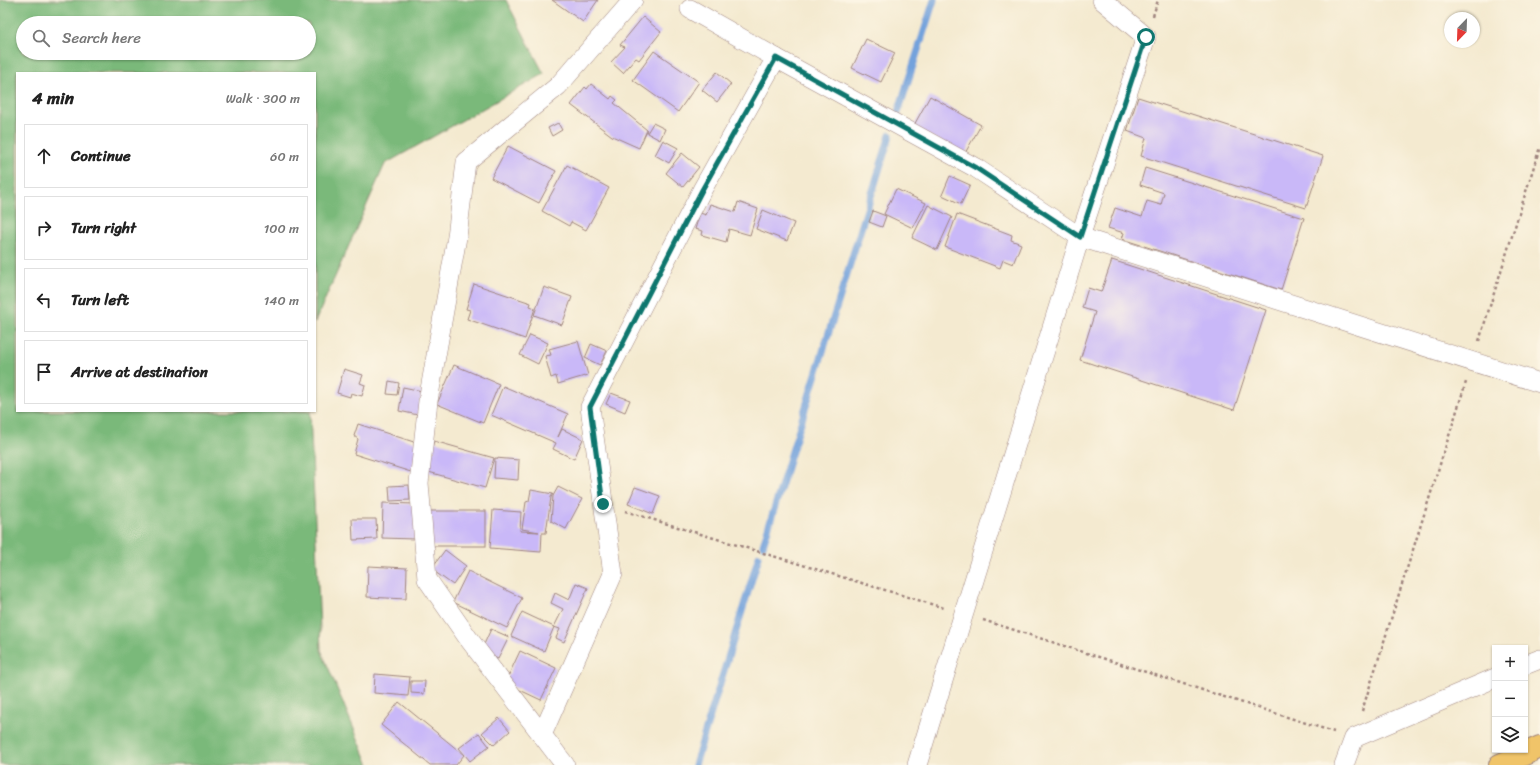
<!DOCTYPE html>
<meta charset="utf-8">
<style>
:root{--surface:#fff;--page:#f2f2f2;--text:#222;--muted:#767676;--line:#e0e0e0}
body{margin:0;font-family:Sriracha,sans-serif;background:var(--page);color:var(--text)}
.controls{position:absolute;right:12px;bottom:12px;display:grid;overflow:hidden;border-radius:0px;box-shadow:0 1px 3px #0004}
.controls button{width:36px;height:36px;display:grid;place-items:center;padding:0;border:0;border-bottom:1px solid var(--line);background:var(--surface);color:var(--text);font:20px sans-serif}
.compass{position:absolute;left:1444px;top:12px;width:36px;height:36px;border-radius:50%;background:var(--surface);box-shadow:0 1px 3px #0004;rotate:203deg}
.stop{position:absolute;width:12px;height:12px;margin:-9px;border:3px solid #0f766e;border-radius:50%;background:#fff}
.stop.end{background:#0f766e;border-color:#fff;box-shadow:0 1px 4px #0008}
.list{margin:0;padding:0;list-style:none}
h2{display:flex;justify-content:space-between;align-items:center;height:52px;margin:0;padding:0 16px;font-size:17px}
h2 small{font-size:13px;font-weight:400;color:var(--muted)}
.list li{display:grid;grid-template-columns:26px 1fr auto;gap:12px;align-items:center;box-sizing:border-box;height:64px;margin:0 8px 8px;padding:0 8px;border:1px solid var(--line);border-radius:0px}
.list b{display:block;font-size:15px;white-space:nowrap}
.list em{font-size:13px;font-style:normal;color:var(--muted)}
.icon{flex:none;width:22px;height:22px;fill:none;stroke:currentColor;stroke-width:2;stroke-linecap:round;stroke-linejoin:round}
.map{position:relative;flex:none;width:1540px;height:765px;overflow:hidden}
.search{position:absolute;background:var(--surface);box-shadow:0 1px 3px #0004;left:16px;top:16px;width:300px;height:44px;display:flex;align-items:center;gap:10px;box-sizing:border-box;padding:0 14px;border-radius:22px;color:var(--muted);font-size:15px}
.panel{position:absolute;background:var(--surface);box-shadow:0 1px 3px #0004;left:16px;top:72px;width:300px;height:340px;border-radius:0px}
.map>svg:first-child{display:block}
.forest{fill:#7ab97a;stroke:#626c52;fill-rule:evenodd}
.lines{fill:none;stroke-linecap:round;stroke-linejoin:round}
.stream{stroke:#73a2dc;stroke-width:7}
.building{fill:#c9b8f8}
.street-casing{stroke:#9f847e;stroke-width:20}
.highway-casing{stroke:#9f847e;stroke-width:24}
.path{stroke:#9f847e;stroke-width:2.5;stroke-dasharray:3 3;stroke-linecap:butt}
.street{stroke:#fff;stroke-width:19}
.highway{stroke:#f0c469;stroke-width:22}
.route{stroke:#0f766e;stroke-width:5}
</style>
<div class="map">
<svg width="1540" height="765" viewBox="0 0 1540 765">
<rect width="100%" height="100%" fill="#fcf5e5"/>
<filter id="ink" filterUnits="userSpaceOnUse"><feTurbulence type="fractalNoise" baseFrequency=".025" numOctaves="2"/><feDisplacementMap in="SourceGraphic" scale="8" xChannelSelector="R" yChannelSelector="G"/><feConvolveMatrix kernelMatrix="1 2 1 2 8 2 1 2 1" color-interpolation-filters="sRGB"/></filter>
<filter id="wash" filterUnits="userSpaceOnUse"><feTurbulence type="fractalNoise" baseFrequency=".012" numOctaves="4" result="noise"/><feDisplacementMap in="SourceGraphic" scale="16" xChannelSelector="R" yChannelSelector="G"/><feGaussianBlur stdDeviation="0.9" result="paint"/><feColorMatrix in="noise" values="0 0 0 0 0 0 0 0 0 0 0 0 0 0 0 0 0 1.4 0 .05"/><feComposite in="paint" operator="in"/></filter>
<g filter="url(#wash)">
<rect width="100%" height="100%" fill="#f4ead0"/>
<path class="forest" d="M0,0H506L544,74L385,164L315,322V73H17V411H310L321,650L369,765H0ZM23,23H309V53H23Z"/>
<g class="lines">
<g class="stream">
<path d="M896,119L934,0"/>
<path d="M763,545L890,135"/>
<path d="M695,765L759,556"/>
</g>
</g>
<g id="blocks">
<g class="building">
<path d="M552,0H598L583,22Z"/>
<path d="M643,17L661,32L639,60L636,58L623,73L611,62L625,47L620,45Z"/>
<path d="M866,39L895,53L881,82L852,68Z"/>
<path d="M654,51L699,82L678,112L633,80Z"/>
<path d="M717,72L731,84L717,102L702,90Z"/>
<path d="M591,84L610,99L612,96L617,100L614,103L647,130L639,148L612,136L571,105L585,87L587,89Z"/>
<path d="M930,96L981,125L964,155L913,127Z"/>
<path d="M1138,97L1323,156L1306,208L1141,156L1146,138L1127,131Z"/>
<path d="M558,123L562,130L552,136L548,128Z"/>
<path d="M653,123L665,129L660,140L647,133Z"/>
<path d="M663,140L678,148L669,163L655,155Z"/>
<path d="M508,146L556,171L539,203L491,178Z"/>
<path d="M682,153L699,167L683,187L666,173Z"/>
<path d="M567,165L609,188L586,230L571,222L569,226L542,211Z"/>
<path d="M1145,168L1304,218L1281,290L1122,239L1124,233L1108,228L1115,208L1142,217L1147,201L1161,205L1164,193L1140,185Z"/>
<path d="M950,176L970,185L961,204L942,195Z"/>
<path d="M896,189L926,203L913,228L884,214Z"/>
<path d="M738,202L758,209L750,235L729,229L726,242L702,235L703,231L695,229L700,213L706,215L710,204L735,212Z"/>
<path d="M928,205L952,217L937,250L912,238Z"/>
<path d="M763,210L794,223L787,241L756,229Z"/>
<path d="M873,211L886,216L882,227L869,222Z"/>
<path d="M957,214L1012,235L1011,240L1021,244L1013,264L1003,260L1000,268L945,247Z"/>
<path d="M1112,260L1266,310L1234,410L1080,360L1095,312L1082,308L1088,288L1101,292Z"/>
<path d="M474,284L531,303L530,306L535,308L525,339L467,319L470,310L466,309Z"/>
<path d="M544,287L572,297L562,325L534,315Z"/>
<path d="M530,335L548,343L538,364L520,355Z"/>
<path d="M578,341L588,375L558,384L556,376L551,378L545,356L551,355L549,349Z"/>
<path d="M591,344L607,351L600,365L585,358Z"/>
<path d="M454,365L499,384L483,423L437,404Z"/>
<path d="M344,369L363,375L360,383L365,385L362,396L351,393L350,397L337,393Z"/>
<path d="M389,381L399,383L397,395L387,394Z"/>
<path d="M503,386L568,414L558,437L562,429L583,439L574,459L553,449L556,443L491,415Z"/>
<path d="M403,387L422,391L418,415L399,411Z"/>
<path d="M611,393L630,400L625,412L606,404Z"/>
<path d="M358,424L420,444L411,472L354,454L358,439L354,436Z"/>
<path d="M434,441L494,458L485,488L425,471Z"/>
<path d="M495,458L519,460L518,480L494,478Z"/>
<path d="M409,485L410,500L390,501L389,486Z"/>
<path d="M558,487L582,499L566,529L551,521L553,496Z"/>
<path d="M635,487L660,496L653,514L628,504Z"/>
<path d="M531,490L553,494L551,497L546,533H542L541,552L490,548L493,510L521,512L520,531L539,532L522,529L526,502L529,501Z"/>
<path d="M383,503L416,504L415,539L382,538Z"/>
<rect x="426" y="511" width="60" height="35"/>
<path d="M352,519H376L377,539L353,540Z"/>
<path d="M445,550L466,566L453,585L431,569Z"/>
<path d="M368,566L407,568L406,599L367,597Z"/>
<path d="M468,571L522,598L507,628L453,602Z"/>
<path d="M576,583L588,588L564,642L556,638L560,629L554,627L563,609L551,603L555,593L569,600Z"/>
<path d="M522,612L554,627L544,651L511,636Z"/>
<path d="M491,629L509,637L498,659L481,651Z"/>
<path d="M520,651L556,668L541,700L505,683Z"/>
<path d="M375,674L410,677L408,696L374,693Z"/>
<path d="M411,681H425L424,694L411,693Z"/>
<path d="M399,702L464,755L456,765H430L381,725Z"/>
<path d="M499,718L510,731L494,745L482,733Z"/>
<path d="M479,733L489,746L470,761L459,748Z"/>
</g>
</g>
</g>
<g filter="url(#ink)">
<use href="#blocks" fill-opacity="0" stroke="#9f847e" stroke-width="1"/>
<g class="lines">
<defs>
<g id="street">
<path d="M690,9L776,58"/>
<path d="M1525,665L1540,659"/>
<path d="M542,735L613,574L590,407L702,190L776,58L976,168L1080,237L1540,383"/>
<path d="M565,765L468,638L427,579L419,483L428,401L457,237L466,162L558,86L633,0"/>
<path d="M917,765L1080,237L1146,37L1102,0"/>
<path d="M1344,765L1354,738L1495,678"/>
</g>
<path id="highway" d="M1500,765L1540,747"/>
</defs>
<use href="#street" class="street-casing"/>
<use href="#highway" class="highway-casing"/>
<g class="path">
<path d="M1153,16L1158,0"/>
<path d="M1479,341L1540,147"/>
<path d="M625,511L944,608"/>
<path d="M983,620L1334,732"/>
<path d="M1362,711L1466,382"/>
</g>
<use href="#street" class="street"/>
<use href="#highway" class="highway"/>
</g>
</g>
<g class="lines" filter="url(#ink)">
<path class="route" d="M603,504L590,407L702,190L776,58L976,168L1080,237L1146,37"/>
</g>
</svg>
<div class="controls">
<button>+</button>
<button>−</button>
<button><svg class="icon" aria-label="layers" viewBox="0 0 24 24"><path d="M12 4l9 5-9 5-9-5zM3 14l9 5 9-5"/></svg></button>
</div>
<svg class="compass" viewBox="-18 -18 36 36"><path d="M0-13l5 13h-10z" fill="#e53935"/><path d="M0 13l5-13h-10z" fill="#767676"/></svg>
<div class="stop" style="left:1146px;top:37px"></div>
<div class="stop end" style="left:603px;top:504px"></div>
<div class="search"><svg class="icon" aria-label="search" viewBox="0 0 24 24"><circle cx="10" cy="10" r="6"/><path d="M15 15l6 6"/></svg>Search here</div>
<section class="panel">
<h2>4 min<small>Walk · 300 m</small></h2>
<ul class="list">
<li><svg class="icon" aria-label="ahead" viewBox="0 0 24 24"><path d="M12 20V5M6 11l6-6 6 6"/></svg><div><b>Continue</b></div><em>60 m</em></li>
<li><svg class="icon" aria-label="right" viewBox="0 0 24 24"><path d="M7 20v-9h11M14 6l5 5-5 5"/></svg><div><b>Turn right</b></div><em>100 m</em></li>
<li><svg class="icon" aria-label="left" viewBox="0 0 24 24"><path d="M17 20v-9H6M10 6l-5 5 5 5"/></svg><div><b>Turn left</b></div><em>140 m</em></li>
<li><svg class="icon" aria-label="arrive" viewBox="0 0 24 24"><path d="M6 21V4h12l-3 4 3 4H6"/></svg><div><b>Arrive at destination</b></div></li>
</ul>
</section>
</div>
